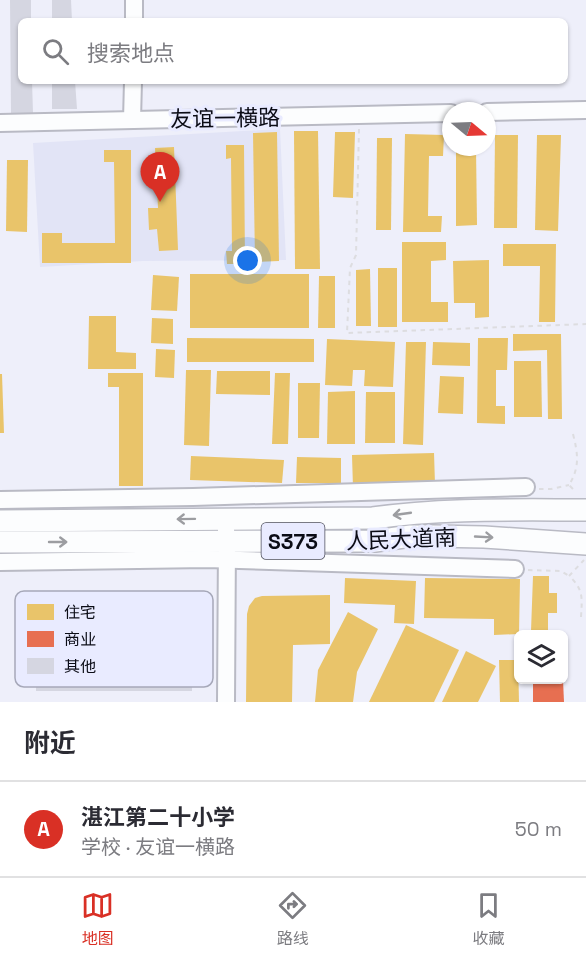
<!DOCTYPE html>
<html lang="zh">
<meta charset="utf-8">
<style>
:root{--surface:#fff;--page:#f7f7f7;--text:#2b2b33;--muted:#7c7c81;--line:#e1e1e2;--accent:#d93025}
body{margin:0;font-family:"Space Grotesk","Noto Sans SC",sans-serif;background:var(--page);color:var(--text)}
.controls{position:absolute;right:18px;bottom:18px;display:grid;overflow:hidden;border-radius:9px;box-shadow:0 2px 4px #0004}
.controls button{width:54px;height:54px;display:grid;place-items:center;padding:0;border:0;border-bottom:2px solid var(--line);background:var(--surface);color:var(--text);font:30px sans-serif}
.compass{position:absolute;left:442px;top:102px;width:54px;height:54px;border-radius:50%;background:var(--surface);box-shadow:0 2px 4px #0004;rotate:109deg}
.you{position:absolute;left:248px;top:261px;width:21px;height:21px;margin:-15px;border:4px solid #fff;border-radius:50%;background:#1a73e8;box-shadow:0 0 0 9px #1a73e833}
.badge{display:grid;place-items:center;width:39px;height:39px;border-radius:50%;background:var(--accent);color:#fff;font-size:20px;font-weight:700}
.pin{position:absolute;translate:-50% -50px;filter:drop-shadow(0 2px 3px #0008)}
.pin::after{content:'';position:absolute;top:32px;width:21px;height:18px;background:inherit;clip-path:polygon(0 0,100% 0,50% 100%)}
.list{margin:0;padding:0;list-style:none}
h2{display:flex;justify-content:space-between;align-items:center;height:78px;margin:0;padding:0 24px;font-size:26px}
h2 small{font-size:20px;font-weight:400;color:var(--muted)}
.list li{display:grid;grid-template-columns:39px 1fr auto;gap:18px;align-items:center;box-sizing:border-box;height:96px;padding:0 24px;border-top:2px solid var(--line)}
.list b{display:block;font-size:22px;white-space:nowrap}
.list p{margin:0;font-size:20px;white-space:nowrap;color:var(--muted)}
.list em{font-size:20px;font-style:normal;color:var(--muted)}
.icon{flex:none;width:33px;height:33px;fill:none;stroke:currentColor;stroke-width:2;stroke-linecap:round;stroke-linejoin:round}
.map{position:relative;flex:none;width:586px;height:702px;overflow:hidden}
.search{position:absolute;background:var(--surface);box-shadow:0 2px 4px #0004;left:18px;right:18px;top:18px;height:66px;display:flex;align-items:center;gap:15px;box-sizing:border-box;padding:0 21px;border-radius:9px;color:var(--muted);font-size:22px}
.sheet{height:174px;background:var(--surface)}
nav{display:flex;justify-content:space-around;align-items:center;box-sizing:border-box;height:84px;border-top:2px solid var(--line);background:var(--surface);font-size:16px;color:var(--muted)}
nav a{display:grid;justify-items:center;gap:3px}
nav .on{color:var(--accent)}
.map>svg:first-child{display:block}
.built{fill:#e2e4f6}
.homes{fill:#e9c46a}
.shops{fill:#e76f51}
.building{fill:#d5d6e1}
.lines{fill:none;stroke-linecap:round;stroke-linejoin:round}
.minor-casing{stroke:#b9bac4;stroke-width:20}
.major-casing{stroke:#b9bac4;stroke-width:24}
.path{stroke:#dddde0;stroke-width:2;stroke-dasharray:4.5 4.5;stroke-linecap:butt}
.minor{stroke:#fcfdfe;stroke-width:16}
.major{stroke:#fcfdfe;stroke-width:21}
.oneway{stroke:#9c9da1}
.labels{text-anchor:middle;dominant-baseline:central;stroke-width:6;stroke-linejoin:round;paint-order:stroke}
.shield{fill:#e9ebff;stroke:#4e4f5c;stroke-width:1.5}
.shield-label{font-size:21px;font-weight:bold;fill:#0b0c16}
.street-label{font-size:22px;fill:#0b0c16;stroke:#e9ebff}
.key{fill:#e9ebff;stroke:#a6a8b9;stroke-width:1.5}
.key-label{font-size:16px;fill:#0b0c16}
</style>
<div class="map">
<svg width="586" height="702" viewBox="0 0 586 702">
<rect width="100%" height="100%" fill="#eeeffa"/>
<path class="built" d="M280,129L286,260L143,261L40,267L33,143Z"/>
<g class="homes">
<path d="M294,131H318L320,269H295Z"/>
<path d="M277,132L279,261L255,262L253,133Z"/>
<path d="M335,132H355L353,198L333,197Z"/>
<path d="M405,134L444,135L443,156H429L428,216H442L441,232H403Z"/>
<path d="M495,135H518L517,228H494Z"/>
<path d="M537,135H561L558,231L535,230Z"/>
<path d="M377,138H392L391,230H376Z"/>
<path d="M226,145H244L245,264H227L226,251H232L231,158L226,159Z"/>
<path d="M174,147L178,250L159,251L157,229L149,230L148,208H158L155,148Z"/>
<path d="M456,147H476L477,225L456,226Z"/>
<path d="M104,150H131V263H42V233H62V243H115L114,162H104Z"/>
<path d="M7,160H28L27,232L6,231Z"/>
<path d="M402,242H446V260L431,261V302H448V322H402Z"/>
<path d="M503,244H556L555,322H539L540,266H503Z"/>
<path d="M489,260V317L475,318V303H454L453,261Z"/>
<rect x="378" y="268" width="19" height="59"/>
<path d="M370,269L371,326H356V270Z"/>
<rect x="190" y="274" width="119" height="54"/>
<path d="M153,275L179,277L177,311L151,310Z"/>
<path d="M319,276H335V328H318Z"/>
<path d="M89,316H116V352L136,353V369H88Z"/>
<path d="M152,318L173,319V344L151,343Z"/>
<path d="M513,334H561L562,419H548L547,350L513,351Z"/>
<path d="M187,338L314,339V362H187Z"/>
<path d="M478,338H508L507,370H496V406H505V424L477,423Z"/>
<path d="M327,339L395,342L393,387L364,386L365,370H353L352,386L325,385Z"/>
<path d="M406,342H426L423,445L403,444Z"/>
<path d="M433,342L470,343V366L432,365Z"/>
<path d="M156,349L175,350L174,378L155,377Z"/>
<path d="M514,361H541L542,417H514Z"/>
<path d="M186,370H211L209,446L184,445Z"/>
<path d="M217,371H270V395L216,394Z"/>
<path d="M108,373H143V486H119V387H108Z"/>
<path d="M275,373H290L288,444H272Z"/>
<path d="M0,374H2L4,433H0Z"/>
<path d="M440,376L464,377L463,414L438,413Z"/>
<path d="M298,383H320L319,438H298Z"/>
<path d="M355,391V444H327L328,392Z"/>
<path d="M366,392H395V443H365Z"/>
<path d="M434,453L435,485L353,488L352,455Z"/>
<path d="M191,456L284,460L282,483L190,480Z"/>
<path d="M297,457L341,458V483H296Z"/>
<path d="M533,576H549V593H557V613H548V632L531,631Z"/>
<path d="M345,578L416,581L414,624L394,623L395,605L344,603Z"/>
<path d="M425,578L520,579L519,634L494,635V619L424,618Z"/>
<path d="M330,595V644L293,645L292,702H246L247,614L249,606L255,598L262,596Z"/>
<path d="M348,612L378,629L357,672L353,702H315L318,670Z"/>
<path d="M406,625L459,650L434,702H369Z"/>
<path d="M466,651L496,666L478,702H442Z"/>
<path d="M499,660H518L519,702H500Z"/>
</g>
<path class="shops" d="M533,680H563L564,702H533Z"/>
<g class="building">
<path d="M10,0H31V21H21V81H32L33,113H11Z"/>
<path d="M52,0H71L72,21H52Z"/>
<path d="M52,81H75L77,109H52Z"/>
<path d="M193,597L192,691H36V665H168L169,640H15V598Z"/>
</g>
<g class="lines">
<defs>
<g id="minor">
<path d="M134,21V0"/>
<path d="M487,112L586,110"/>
<path d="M132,120L133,81"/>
<path d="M0,123L451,113"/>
<path d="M0,500L193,497L526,487"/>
<path d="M225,519L227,541L226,702"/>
<path d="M0,562L207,559L515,569"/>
</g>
<g id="major">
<path d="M0,521L373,518C442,508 516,510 586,510"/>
<path d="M0,542L375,541L411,536H433L484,537L586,544"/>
</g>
</defs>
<use href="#minor" class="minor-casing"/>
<use href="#major" class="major-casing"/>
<g class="path">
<path d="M359,129L356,255L350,268L347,333L586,324"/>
<path d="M573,434C578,454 580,467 569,485L576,492"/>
<path d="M539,489H551L569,485"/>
<path d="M528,570L561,571L569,576"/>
<path d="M581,617C582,599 584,589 569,576L584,560"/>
</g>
<use href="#minor" class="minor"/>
<use href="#major" class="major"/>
</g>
<defs><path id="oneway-shaft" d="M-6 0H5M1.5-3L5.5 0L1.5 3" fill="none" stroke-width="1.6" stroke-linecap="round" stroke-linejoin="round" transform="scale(1.5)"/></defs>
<g class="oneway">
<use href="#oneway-shaft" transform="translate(402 514) rotate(172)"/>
<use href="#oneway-shaft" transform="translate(186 519) rotate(179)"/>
<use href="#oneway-shaft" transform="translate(484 537) rotate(3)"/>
<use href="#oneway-shaft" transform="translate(58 542)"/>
</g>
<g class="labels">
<rect class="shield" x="261.5" y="523" width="63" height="36" rx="4.5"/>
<g class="shield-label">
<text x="293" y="541">S373</text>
</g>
<g class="street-label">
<text transform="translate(225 118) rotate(-1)">友谊一横路</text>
<text transform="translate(401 539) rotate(-2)">人民大道南</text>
</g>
</g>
<rect x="15" y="591" width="198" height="96" rx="9" class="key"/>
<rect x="27" y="604" width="27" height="16" fill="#e9c46a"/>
<rect x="27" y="631" width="27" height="16" fill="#e76f51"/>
<rect x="27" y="658" width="27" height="16" fill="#d5d6e1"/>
<g class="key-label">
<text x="64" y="618">住宅</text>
<text x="64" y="645">商业</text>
<text x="64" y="672">其他</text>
</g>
</svg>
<div class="controls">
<button><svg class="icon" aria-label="layers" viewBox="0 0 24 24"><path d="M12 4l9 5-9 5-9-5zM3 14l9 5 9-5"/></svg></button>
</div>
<svg class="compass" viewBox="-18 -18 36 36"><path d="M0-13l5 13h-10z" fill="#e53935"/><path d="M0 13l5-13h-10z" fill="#7c7c81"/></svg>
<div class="you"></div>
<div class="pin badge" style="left:160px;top:202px">A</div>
<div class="search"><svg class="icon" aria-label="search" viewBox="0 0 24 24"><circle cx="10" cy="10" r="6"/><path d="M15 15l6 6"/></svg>搜索地点</div>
</div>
<section class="sheet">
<h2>附近<small></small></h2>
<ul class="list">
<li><span class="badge">A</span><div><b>湛江第二十小学</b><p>学校 · 友谊一横路</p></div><em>50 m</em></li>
</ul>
</section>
<nav>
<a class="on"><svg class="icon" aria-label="map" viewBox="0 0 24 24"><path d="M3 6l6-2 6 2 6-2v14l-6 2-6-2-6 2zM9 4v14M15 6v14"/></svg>地图</a>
<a><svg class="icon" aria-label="directions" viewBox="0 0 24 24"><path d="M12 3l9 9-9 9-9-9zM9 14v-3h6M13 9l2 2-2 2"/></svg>路线</a>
<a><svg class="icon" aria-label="saved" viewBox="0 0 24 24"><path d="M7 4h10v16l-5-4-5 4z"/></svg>收藏</a>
</nav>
